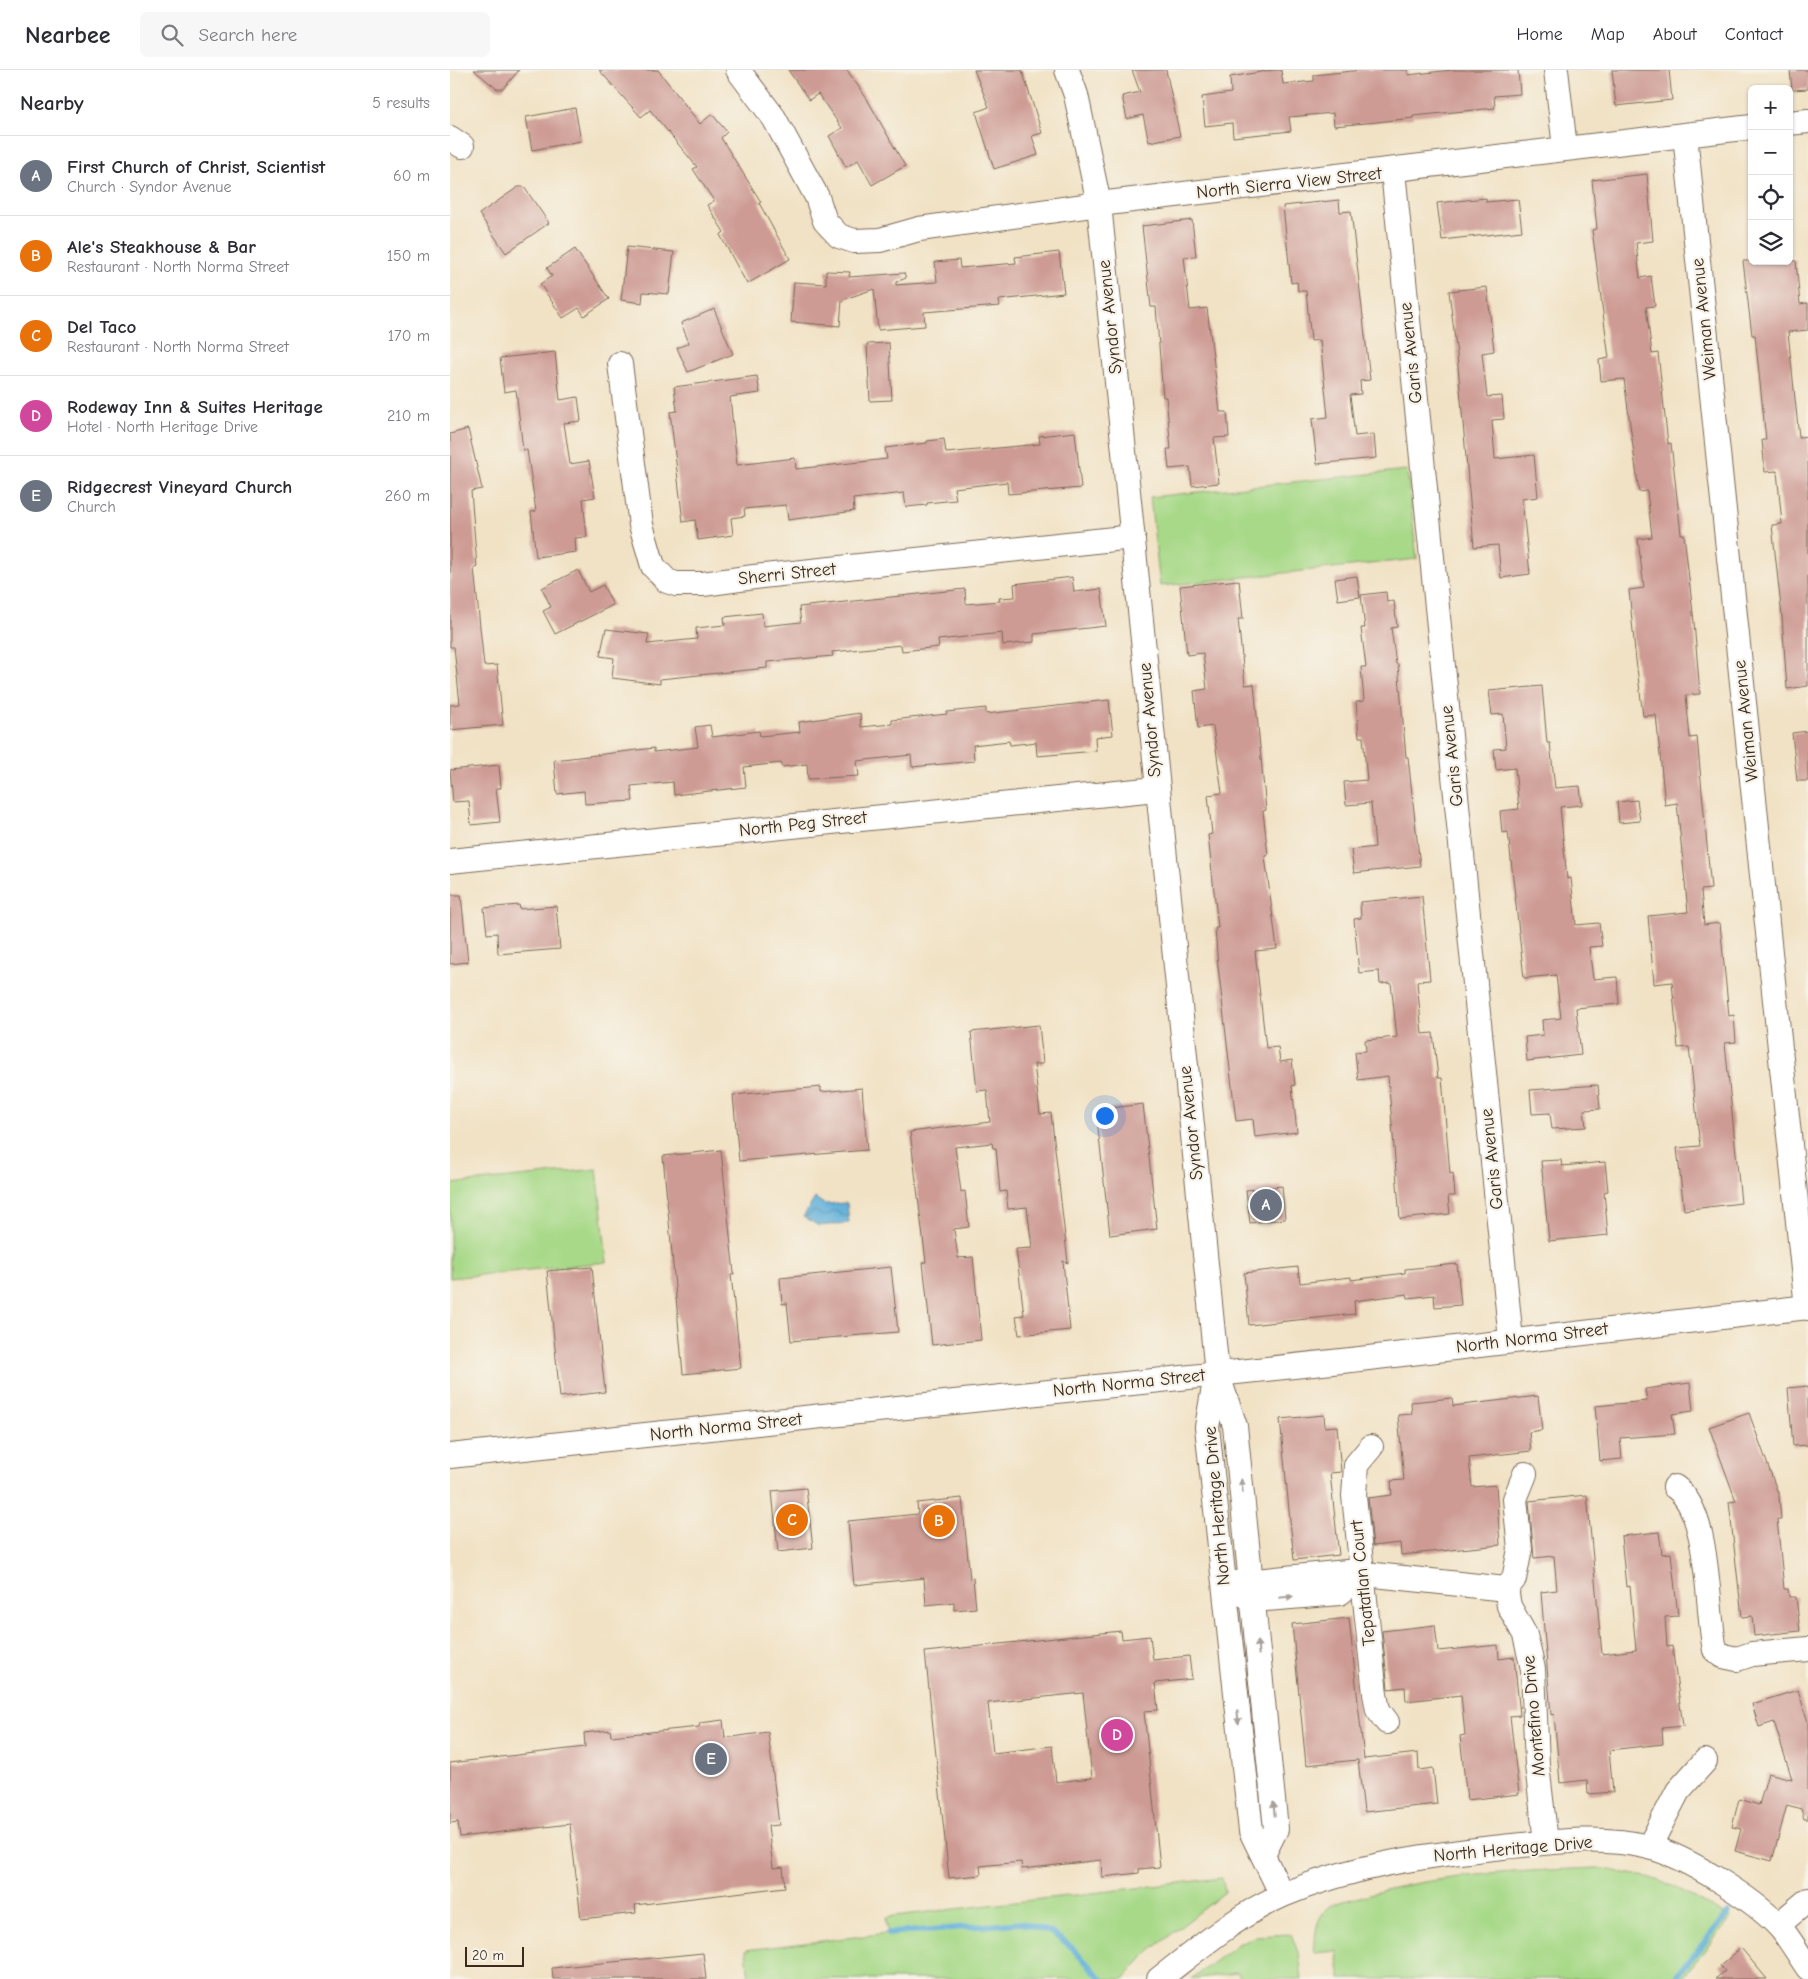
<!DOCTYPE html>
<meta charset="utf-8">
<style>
:root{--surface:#fff;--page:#f7f7f7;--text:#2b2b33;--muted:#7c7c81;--line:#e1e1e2;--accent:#1a73e8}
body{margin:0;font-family:"Comic Neue",sans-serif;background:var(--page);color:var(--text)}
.controls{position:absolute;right:15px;top:15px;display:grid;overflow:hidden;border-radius:8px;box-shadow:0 1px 4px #0004}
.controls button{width:45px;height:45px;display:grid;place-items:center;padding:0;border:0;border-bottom:1px solid var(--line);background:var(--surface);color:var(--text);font:25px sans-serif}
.scale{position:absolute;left:15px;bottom:12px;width:59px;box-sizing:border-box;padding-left:5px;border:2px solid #3b2a1e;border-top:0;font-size:14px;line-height:18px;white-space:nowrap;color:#3b2a1e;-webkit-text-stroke:4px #f7f3e8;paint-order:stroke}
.you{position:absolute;left:654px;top:1045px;width:18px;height:18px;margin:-12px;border:4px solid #fff;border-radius:50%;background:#1a73e8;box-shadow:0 0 0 8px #1a73e833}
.badge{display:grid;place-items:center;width:32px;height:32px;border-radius:50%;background:var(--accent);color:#fff;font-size:16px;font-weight:700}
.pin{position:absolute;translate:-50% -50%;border:2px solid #fff;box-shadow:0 1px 5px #0006}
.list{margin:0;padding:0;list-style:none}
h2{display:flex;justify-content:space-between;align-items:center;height:65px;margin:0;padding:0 20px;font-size:21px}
h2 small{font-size:16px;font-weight:400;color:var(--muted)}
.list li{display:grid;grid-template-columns:32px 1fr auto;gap:15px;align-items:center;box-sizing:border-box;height:80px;padding:0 20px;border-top:1px solid var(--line)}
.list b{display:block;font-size:19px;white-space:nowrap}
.list p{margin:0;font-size:16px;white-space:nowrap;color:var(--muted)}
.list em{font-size:16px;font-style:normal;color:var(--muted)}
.icon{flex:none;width:28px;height:28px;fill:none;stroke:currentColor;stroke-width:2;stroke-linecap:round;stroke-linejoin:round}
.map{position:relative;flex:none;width:1358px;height:1909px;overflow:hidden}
header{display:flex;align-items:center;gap:30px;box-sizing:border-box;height:70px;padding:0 25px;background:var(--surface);border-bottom:1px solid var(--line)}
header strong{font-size:24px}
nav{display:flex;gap:28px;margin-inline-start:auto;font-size:18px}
.search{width:350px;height:45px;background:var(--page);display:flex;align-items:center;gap:12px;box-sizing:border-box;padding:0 18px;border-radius:8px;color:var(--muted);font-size:19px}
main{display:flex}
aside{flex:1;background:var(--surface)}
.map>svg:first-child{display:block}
.green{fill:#a7d988;stroke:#718253}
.water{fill:url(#water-waves);stroke:#4d6c7c}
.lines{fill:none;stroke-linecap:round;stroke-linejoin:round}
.stream{stroke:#5fafd9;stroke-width:5.5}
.building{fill:#cd9b94;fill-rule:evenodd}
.minor-casing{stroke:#7b6a58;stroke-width:26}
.minor{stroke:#fff;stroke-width:24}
.oneway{fill:#a79f9a}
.labels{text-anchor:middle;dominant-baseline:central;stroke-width:4.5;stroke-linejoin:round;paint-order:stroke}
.street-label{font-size:18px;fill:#3b2a1e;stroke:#f7f3e8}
</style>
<header>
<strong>Nearbee</strong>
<div class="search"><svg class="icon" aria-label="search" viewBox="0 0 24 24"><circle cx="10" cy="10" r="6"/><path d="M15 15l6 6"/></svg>Search here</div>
<nav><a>Home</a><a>Map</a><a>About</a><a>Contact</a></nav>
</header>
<main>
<aside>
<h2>Nearby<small>5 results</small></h2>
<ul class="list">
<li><span class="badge" style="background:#6b7280">A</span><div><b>First Church of Christ, Scientist</b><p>Church · Syndor Avenue</p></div><em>60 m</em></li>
<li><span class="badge" style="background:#e8710a">B</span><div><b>Ale's Steakhouse &amp; Bar</b><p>Restaurant · North Norma Street</p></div><em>150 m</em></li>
<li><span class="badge" style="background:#e8710a">C</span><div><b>Del Taco</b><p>Restaurant · North Norma Street</p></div><em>170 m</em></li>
<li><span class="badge" style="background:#d1479c">D</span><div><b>Rodeway Inn &amp; Suites Heritage</b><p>Hotel · North Heritage Drive</p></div><em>210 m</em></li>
<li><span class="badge" style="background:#6b7280">E</span><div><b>Ridgecrest Vineyard Church</b><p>Church</p></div><em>260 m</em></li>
</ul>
</aside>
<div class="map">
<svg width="1358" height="1909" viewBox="0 0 1358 1909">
<defs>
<pattern id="water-waves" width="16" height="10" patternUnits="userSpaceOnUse" patternTransform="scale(1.25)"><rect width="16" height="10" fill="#5fafd9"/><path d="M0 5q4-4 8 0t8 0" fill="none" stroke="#508faf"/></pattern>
</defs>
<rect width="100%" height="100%" fill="#f7f3e8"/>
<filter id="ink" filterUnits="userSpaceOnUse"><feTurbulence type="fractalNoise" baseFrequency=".02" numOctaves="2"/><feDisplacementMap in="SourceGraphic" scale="10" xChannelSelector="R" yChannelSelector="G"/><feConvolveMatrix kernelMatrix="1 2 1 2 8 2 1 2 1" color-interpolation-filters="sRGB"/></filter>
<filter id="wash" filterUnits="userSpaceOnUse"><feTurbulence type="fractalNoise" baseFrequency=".0096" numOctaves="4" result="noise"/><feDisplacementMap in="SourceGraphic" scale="20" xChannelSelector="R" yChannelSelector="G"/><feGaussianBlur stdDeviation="1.12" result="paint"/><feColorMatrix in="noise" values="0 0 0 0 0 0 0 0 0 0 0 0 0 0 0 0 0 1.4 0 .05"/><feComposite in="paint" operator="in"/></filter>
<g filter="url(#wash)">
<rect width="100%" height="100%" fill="#f1e2c5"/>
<g class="green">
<path d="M957,400L967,489L710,516L700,427Z"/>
<path d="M147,1099L157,1192L0,1208V1114Z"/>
<path d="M1149,1798L1201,1808L1225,1817L1281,1848L1231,1909H891L887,1881L864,1883C866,1866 864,1850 878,1838C884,1832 898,1830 906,1828C984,1804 1068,1801 1149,1798Z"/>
<path d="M772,1808L775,1822L695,1885L674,1909H299L296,1880L438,1863L436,1847Z"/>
<path d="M841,1864L849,1885L852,1909H792L787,1903L741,1909L788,1874L806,1866Z"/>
</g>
<path class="water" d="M365,1128L374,1134L397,1133L399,1153L369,1156L353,1147Z"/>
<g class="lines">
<g class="stream">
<path d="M438,1863L571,1853L600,1862L619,1875L652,1909"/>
<path d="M1213,1909L1225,1908L1278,1843"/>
</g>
</g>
<g id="blocks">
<g class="building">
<path d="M24,0H69L53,19H47Z"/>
<path d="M149,0H208L250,54L262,44L277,62L271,68L311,132L309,133L340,189L297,214L270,165L274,162L257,135L264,131L243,99L247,97L200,40L191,47Z"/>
<path d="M338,0H397L417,29L455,96L422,115L408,90L396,97L379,66L392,58L368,24L359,30Z"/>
<path d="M524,0H572L592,63L582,66L588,85L544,99L526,42L539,37Z"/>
<path d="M682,0H716L730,66L699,72L693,45L677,49L672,26L690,22Z"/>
<path d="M823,0H831L833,14L864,11V5L912,0H958V5L1001,0H1068L1070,24L1044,26L1045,38L963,46V48L927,52L884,56L883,43L839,47L841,61L783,67L782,53L755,56L752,27L781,23L780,7Z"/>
<path d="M1162,0H1219L1222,30L1166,36Z"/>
<path d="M1340,0H1358V19L1342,20Z"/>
<path d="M125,38L131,71L82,80L76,47Z"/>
<path d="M1197,104L1203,171L1186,173L1190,208L1201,206L1205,236L1196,237L1202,284L1208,283L1218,374L1221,373L1231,464H1234L1244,552L1250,624L1236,625L1240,668L1247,667L1261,819L1251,820L1254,855L1270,853L1279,946L1284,945L1286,972L1275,973L1291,1133L1234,1140L1227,1078L1250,1076L1239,977L1228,978L1222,912L1204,914L1198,846L1238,842L1227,733L1215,735L1206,645L1193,646L1185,582L1179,520L1194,518L1188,469L1202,467L1197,421L1189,422L1174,309L1151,311L1149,290L1159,288L1142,160L1147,159L1142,110Z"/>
<path d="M68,117H74L99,153L56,183L29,144Z"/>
<path d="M1036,128V132L1068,129L1072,161L992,170L987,133Z"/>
<path d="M889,130L890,142L901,141L920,310L910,311L911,324L900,325L905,366L924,364L926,388L867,394L862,349L878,347L870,270L861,271L856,221H848L847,212L841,213L833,136Z"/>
<path d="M742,150L746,186L734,187L740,240L757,238L770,342H777L779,367L764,368L769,413L742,416L740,397L719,399L717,379H721L716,327H713L706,237H701L692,156Z"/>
<path d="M177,177L224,182L219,224L193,222L192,233L171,230Z"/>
<path d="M125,179L159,229L134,246L129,238L113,248L90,214L102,206L97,198Z"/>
<path d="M609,182L614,223L549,230L550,236L474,242L475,256L428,260L424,219L392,230L390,256L341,252L344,212L376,214V201L400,202L399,207L454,203L456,208L446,212V215L487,212L485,192L509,190L510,198L566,193L565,187Z"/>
<path d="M1293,191H1346L1350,234L1358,233V260L1338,262L1349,367L1358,366V616L1337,619L1332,547L1322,455L1332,454L1327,401L1315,402L1312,370H1316L1305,265H1302Z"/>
<path d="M1037,217L1044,281L1032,283L1037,327L1052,326L1054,349L1042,350L1045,389L1084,385L1088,427L1072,429L1080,504L1051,508L1048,475L1024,477L1007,285L999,221Z"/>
<path d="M264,239L283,284L238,302L227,278L239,273L231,253Z"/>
<path d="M439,273L442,330L420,331L417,274Z"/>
<path d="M105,282L110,330L128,327L131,351L114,353L120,394L139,391L145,427L133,429L137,467L125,468L126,482L86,487L81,442L86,441L77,380H73L66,320L54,322L50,288Z"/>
<path d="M307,306L310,323L280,327L287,395L345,388L346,399L437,389L435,378L477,373V371L494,369L496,383L590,374L589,366L625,362L631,418L558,424L557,412L504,418L506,430L477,433V435L456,437L454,423L403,429L404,441L338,450L336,435L294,439L295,446L281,448L283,465L248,470L245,450L233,452L220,342L227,341L224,317Z"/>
<path d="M18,359L32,419L21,421L27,497L24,498L34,596L47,595L53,655L0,660V635L10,634L4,577H0V364Z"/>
<path d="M128,500L139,522L153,515L163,535L105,564L93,541L101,537L92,518Z"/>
<path d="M907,506L910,527L888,530L885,509Z"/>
<path d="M622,507L624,522L651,519L656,556L584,564V572L553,575L552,563L488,570L489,577L452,581L451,575L382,582L383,586L317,592V598L210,609V614L162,608L164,588L150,586L156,559L199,564L197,574L247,569L246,558L275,555L274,547L312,543L313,556L351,552L349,537L515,519L516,534L550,531L549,528L565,527L564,514Z"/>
<path d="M789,510L793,549H788L795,615L804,614L816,740L813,741L818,785L815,786L827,879L805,881L816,978L828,977L830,992L842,990L845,1015L842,1016L847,1062L805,1067L803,1049L786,1051L768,896L765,858H768L758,765L762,764L758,725L772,723L763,656L748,658L744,621L757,619L753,583L737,585L730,516Z"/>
<path d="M936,522L937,532L944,531L947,557L941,558L946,594H948L956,687H958L970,796L904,803L901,780L925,777L921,733L896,735L894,712L917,710L913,667H909L906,632L914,631L911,597H916L911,558H915L911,525Z"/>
<path d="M1092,616L1097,673H1100L1105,718L1130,716L1132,735L1110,737L1117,809L1121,808L1126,855L1149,853L1152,876L1139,877L1143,909L1167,907L1169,934L1126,938L1131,985L1077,991L1075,967L1093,965L1092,950L1111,948L1106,905L1074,908L1058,762L1052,763L1050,741L1069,739L1065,698L1046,700L1044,679L1056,678L1053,644L1042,645L1039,621Z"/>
<path d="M659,630L663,665L645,667L646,681L587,686L586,672L560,675L559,671L523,675L524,691L462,697L461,685L407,691L409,706L358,709L357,694L332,697L331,693L294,697L296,717L224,725L223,712L181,716L183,731L135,734L134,721L107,724L104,690L204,678V682L248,677L245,657L260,655L262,667L309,661L310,666L350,662L349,652L410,643L411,657L442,654V650L497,644V642L536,638V644Z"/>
<path d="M1358,661V711H1347L1342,663Z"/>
<path d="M49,695L51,718H46L50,752L21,755L19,731L3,732L0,700Z"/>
<path d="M1187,730L1190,751L1169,753L1167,732Z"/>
<path d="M0,825H11L18,892L0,894Z"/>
<path d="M972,826L980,910L967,911L972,964L983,963L988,1008H992L1000,1104L1003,1103L1005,1126H998L1000,1144L950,1149L938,1006L908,1010L905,982L916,981L915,970L947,967L941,913L930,914L929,901L909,903L904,849L911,848L910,832Z"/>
<path d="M69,835L70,839L106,836L110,879L48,884L47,863L37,864L34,838Z"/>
<path d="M589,955L593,994H584L590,1044L601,1043L618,1193L613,1191L620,1260L569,1265L566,1246L574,1245L566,1179L582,1178L577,1137L558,1139L556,1121L550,1122L546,1078H543L542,1073L505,1077L511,1122L515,1121L519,1157L504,1159L508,1188L523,1187L531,1270L482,1275L473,1192H476L460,1062L540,1052L537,1020L527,1021L521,962Z"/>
<path d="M1148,1015L1150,1039L1134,1040L1136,1057L1102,1059L1100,1043L1082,1044L1080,1020Z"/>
<path d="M371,1017V1022L412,1018L417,1080L289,1091L283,1025Z"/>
<path d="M693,1034L707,1159L660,1165L646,1040Z"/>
<path d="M271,1080L284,1204L281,1205L291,1298L233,1304L213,1086Z"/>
<path d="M1111,1090L1112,1096L1155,1092L1158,1121L1154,1122L1158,1165L1099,1171L1091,1091Z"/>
<path d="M832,1116L835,1149L800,1153L796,1120Z"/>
<path d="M1007,1194L1011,1235L985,1237L984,1225L958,1228L957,1224L904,1231L905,1244L799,1255L794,1203L848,1197L850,1213L901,1207V1210L955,1203V1199Z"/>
<path d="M142,1197L155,1322L110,1327L97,1201Z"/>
<path d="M441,1197L448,1262L341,1271L337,1233L332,1234L330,1208Z"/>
<path d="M1240,1313L1243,1341L1222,1344L1225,1364L1170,1368L1172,1389L1150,1391L1145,1336L1197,1331L1195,1319Z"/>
<path d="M1358,1316V1375L1343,1376L1338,1318Z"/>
<path d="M1088,1326L1092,1360L1079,1362L1081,1381L1019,1388L1022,1417L1046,1415L1050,1475L951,1485L950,1473L923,1476L918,1428L942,1425L941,1411L954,1410L948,1345L962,1344L961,1332L1002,1328L1003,1336Z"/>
<path d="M1299,1343L1329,1426L1331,1449H1327L1334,1519H1338L1339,1527H1346L1350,1561L1304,1566L1302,1546L1292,1547L1279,1432L1286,1431L1259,1357Z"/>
<path d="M874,1345L875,1357L887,1356L891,1402L880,1403L889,1485L844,1490L830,1349Z"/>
<path d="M356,1418L363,1478L328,1482L322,1421Z"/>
<path d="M1137,1425L1152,1584L1186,1580L1180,1516L1176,1517L1171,1466L1209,1462L1212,1484L1221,1483L1228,1546L1215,1547L1217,1577L1222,1576L1233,1656L1212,1658L1213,1674L1159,1680L1163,1722L1138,1724L1137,1710L1110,1713L1104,1644L1101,1645L1091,1522L1107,1520L1104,1486L1084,1488L1079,1431Z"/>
<path d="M512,1428L520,1509L523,1508L526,1538L504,1540V1532L476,1535L474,1508L404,1515L398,1451L468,1444L467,1433Z"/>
<path d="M899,1548L914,1689L968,1683L969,1700L983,1698L987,1734L914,1742L908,1690L856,1695L842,1554Z"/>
<path d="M985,1555L988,1581L1048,1575L1049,1589L1064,1587L1070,1645L1060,1646L1069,1724L1017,1730L1010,1666L1015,1665L1011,1625L956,1631L955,1617L938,1619L932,1561Z"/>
<path d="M671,1561L672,1569L700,1566L703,1590L739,1586L742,1609L705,1613L708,1640L694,1641L710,1797L689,1799V1803L652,1807L651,1790L572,1799L571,1792L530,1796L531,1805L499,1808L475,1582ZM633,1623L642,1708L606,1712L602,1676L543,1683L538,1633Z"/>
<path d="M1348,1620L1358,1652V1749H1354L1351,1739L1337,1735L1322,1791L1285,1781L1291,1759L1282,1757L1289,1729L1309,1735L1318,1703L1342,1709L1324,1652L1309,1657L1302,1634Z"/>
<path d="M273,1650L275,1668L318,1662L329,1755L318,1756L323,1798L333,1797L335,1817L185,1835L186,1843L131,1849L120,1754L10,1767L8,1752L0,1753V1693L135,1677L134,1663L160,1660L161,1666L249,1657L250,1653Z"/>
<path d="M1291,1878L1317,1909H1265L1275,1901L1270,1896Z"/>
<path d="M253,1883L256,1909H103L102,1898Z"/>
</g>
</g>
</g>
<g filter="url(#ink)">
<use href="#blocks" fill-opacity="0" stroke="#7b6a58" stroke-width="1"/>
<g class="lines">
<defs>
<g id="minor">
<path d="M288,0L324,48L367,127L375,151L389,166L404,171L430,170L469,159L649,134L1302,57"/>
<path d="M617,0L626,25L649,134L767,1303L785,1356L826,1759L813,1785"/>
<path d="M1106,0L1115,78"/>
<path d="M1339,53L1358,51"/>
<path d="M1235,65L1357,1238"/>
<path d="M0,68L12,76"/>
<path d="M943,101L1061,1270"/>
<path d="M170,294L191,455L203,496L217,511L226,514H253L304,507L683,467"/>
<path d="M0,791L706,719"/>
<path d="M766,1305L757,1357L801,1761L832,1825"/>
<path d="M921,1377L906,1395L904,1426L925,1624L928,1640L937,1652"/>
<path d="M0,1386C300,1353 601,1322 901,1290C1053,1273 1206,1254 1358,1237"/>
<path d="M1225,1417C1261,1442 1256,1537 1265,1580L1273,1586L1287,1589L1302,1584L1358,1579"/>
<path d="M775,1514L897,1502L1056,1519L1059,1536L1075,1565L1083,1599L1087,1695L1096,1772"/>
<path d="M1056,1519L1064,1509L1070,1479L1065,1429L1075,1404"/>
<path d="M791,1523L803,1530L890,1523L912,1504"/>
<path d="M1199,1777L1228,1721L1255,1691"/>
<path d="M1328,1855L1358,1830"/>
<path d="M709,1909C748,1879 787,1845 833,1825C904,1795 977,1785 1053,1777C1100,1772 1153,1765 1199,1777C1237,1787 1300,1827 1328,1855C1339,1867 1348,1884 1358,1898"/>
</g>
</defs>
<use href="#minor" class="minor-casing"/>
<use href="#minor" class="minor"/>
</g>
<defs><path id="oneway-solid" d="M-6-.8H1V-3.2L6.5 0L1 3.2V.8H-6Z" transform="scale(1.25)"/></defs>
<g class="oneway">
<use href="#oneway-solid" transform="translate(792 1416) rotate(-96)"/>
<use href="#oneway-solid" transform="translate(836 1527) rotate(-5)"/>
<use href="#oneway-solid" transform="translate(808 1578) rotate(-96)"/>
<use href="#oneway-solid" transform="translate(788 1647) rotate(84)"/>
<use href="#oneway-solid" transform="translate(824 1739) rotate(-96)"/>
</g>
</g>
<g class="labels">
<g class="street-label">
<text transform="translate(839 113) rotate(-6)">North Sierra View Street</text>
<text transform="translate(660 247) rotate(-96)">Syndor Avenue</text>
<text transform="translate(1254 249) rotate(-96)">Weiman Avenue</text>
<text transform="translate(961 283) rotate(-96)">Garis Avenue</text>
<text transform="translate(337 504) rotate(-6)">Sherri Street</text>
<text transform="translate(700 650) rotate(-95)">Syndor Avenue</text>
<text transform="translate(1296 651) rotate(-96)">Weiman Avenue</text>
<text transform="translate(1002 686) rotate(-96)">Garis Avenue</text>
<text transform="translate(353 754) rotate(-6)">North Peg Street</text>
<text transform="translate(741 1053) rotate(-96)">Syndor Avenue</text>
<text transform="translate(1042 1089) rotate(-96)">Garis Avenue</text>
<text transform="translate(1082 1268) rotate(-7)">North Norma Street</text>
<text transform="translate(679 1313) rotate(-6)">North Norma Street</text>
<text transform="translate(276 1357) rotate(-6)">North Norma Street</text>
<text transform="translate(767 1436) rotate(-95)">North Heritage Drive</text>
<text transform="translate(913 1513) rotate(-96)">Tepatatlan Court</text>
<text transform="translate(1084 1646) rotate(-95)">Montefino Drive</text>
<text transform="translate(1063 1779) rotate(-5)">North Heritage Drive</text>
</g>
</g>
</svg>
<div class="controls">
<button>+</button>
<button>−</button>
<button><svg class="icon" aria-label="locate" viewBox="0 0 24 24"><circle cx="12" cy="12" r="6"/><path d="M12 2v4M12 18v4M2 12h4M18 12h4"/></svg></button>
<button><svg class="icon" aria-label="layers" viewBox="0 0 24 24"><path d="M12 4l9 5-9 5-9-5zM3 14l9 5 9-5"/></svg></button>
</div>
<div class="scale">20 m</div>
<div class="you"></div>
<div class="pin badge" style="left:816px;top:1135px;background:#6b7280">A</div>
<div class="pin badge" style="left:489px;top:1451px;background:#e8710a">B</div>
<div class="pin badge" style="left:342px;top:1450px;background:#e8710a">C</div>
<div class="pin badge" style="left:667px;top:1665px;background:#d1479c">D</div>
<div class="pin badge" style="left:261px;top:1689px;background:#6b7280">E</div>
</div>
</main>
